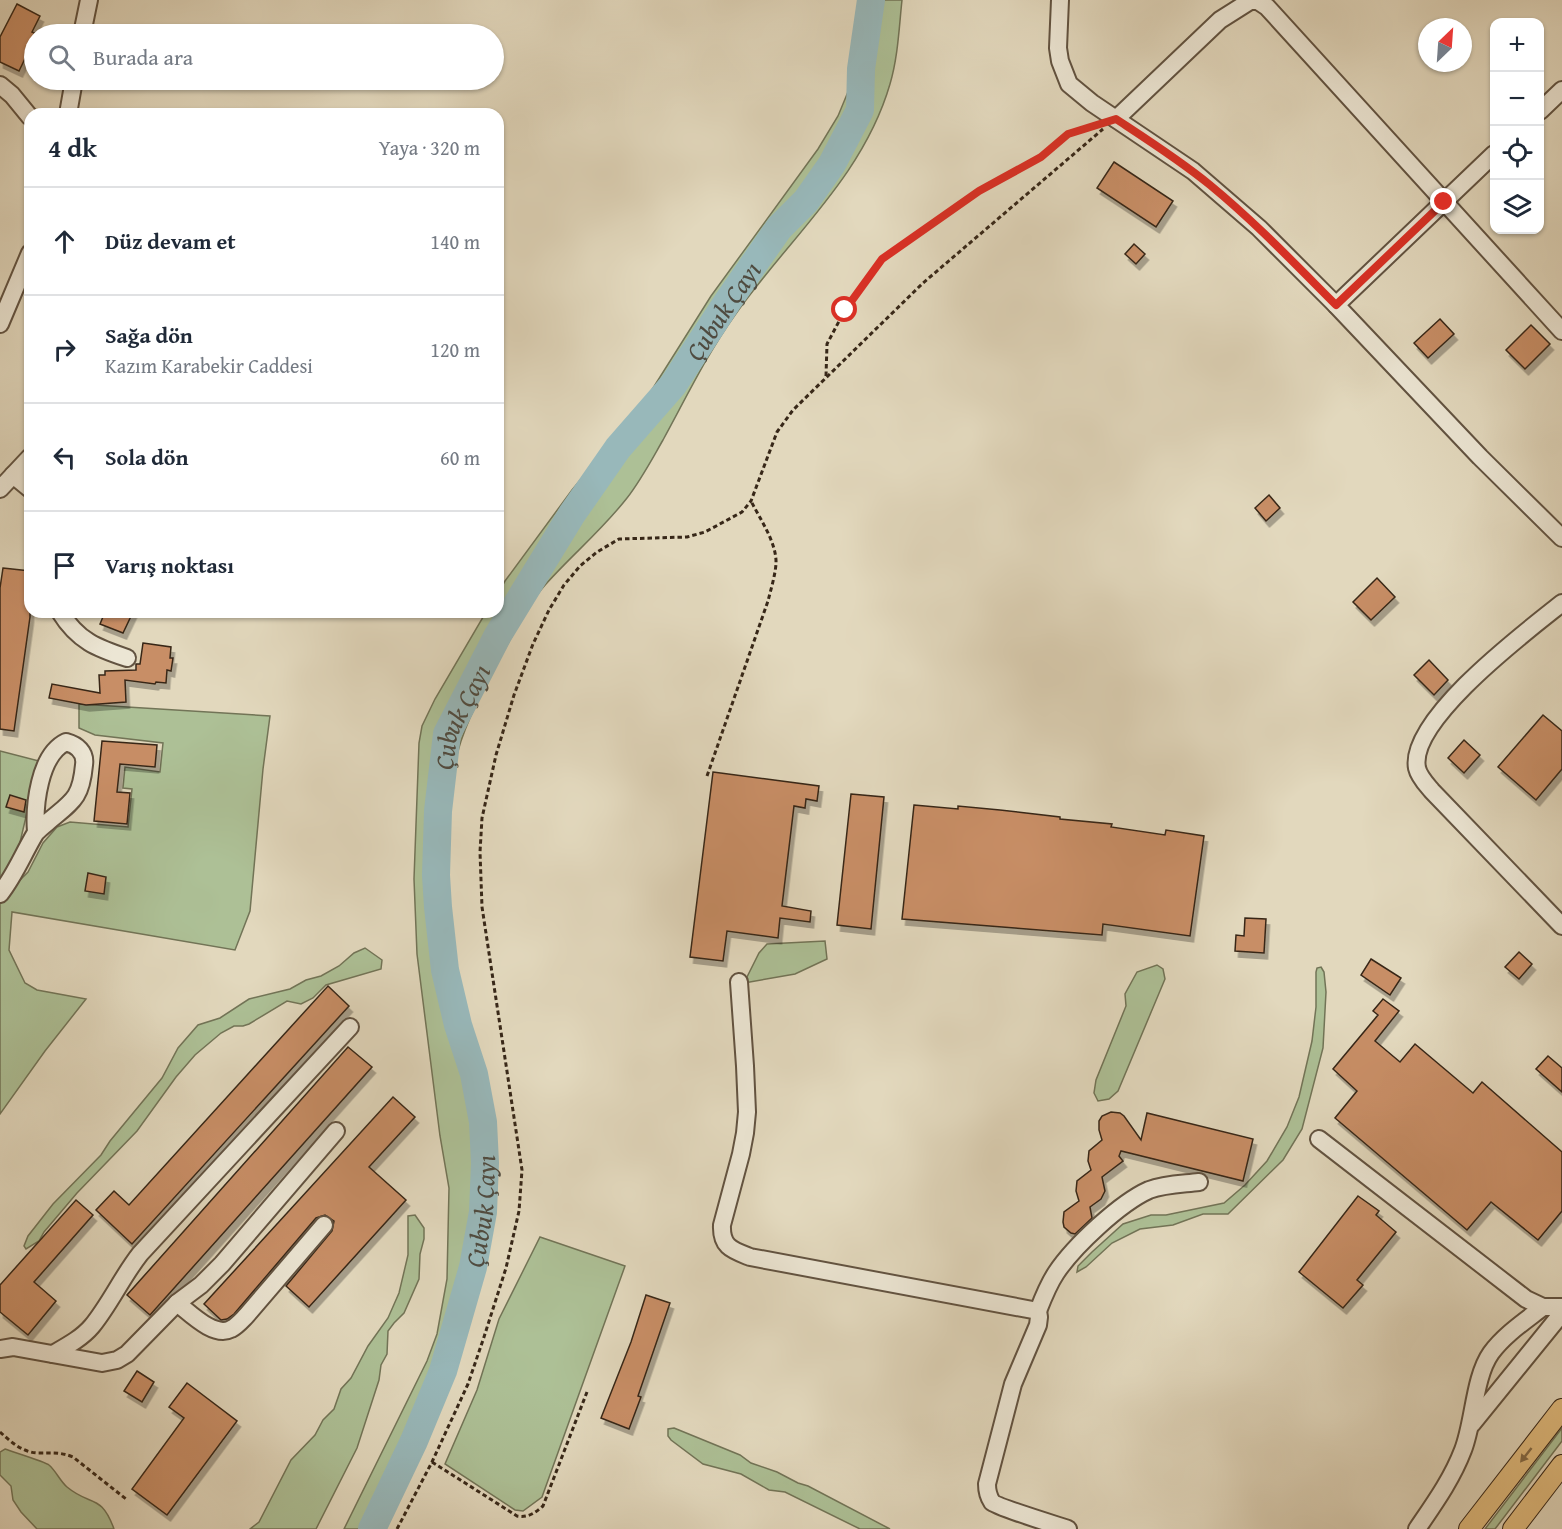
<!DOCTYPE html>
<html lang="tr">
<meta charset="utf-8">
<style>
:root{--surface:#fff;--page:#f2f2f3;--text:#1f2937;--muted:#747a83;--line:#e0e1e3}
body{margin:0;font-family:"Gentium Book Plus",serif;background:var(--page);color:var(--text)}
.controls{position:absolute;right:18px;top:18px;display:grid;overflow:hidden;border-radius:12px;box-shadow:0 2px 4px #0004}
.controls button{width:54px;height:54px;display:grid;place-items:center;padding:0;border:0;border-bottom:2px solid var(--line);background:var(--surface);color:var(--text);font:30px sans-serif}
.compass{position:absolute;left:1418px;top:18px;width:54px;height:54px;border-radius:50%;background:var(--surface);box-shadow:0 2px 4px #0004;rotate:25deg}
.stop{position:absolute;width:18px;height:18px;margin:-14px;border:4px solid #d93025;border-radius:50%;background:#fff}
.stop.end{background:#d93025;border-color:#fff;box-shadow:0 2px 6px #0008}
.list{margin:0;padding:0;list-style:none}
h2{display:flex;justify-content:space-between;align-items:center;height:78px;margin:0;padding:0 24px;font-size:26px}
h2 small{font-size:20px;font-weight:400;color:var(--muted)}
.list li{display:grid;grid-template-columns:39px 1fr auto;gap:18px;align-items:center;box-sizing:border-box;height:108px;padding:0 24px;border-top:2px solid var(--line)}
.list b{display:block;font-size:22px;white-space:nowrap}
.list p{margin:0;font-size:20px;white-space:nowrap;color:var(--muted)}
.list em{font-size:20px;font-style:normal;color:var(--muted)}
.icon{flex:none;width:33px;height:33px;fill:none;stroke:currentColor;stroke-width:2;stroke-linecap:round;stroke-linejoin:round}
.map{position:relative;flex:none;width:1562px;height:1529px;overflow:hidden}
.search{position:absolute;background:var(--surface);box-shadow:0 2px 4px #0004;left:24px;top:24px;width:480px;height:66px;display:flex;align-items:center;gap:15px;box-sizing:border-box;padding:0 21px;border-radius:33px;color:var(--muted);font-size:22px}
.panel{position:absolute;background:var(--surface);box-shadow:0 2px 4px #0004;left:24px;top:108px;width:480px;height:510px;border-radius:18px}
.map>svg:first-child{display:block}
.green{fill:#adc096;stroke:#727457;stroke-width:1.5}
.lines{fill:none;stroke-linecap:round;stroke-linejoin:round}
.river{stroke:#98b8ba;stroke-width:28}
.building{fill:#c88e66;stroke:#372718;stroke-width:1.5;filter:url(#shadow)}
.minor-casing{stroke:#625341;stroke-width:20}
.major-casing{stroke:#372718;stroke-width:22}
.path{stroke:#372718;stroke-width:3;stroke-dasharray:4.5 3;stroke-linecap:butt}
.minor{stroke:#ece6d4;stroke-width:16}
.major{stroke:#e1bc7e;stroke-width:20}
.oneway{fill:#846a46}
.route{stroke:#d93025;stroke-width:8}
.labels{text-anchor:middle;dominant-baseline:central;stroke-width:5;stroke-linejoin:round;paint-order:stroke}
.water-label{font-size:26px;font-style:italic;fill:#4f4b40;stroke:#ece6d4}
</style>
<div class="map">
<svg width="1562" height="1529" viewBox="0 0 1562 1529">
<defs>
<filter id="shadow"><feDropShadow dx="3.5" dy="6" stdDeviation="0" flood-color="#0004"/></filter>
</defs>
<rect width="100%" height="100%" fill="#e2d8bd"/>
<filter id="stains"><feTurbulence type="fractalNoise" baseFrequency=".00333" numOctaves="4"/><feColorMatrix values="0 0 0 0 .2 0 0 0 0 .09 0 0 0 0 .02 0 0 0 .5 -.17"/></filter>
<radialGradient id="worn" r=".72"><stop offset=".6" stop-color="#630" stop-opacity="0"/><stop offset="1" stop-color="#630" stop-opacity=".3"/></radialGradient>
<g class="green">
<path d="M865,0H902C899,28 898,57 890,84C863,177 789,238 735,315C707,354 686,398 663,440C652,459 641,480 627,498C603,529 572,555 546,584C529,603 517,627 505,649C489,678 472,709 461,741C429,841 452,951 475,1051C484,1089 497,1128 497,1167C497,1196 490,1223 484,1251C464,1349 426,1440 382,1529H344L427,1361L437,1334L447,1279L449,1188L440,1136L417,954L414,879L419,743L422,726L435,699L486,612H498V593L505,581L572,490L643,404L711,296L818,149L838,116L850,87L858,58Z"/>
<path d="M79,704L270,716L263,769L250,911L235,950L12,912L9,950L25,983L37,990L86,999L45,1051L0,1114V900L28,872L43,843L57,827L70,822L128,827L132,789L123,788L125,767L160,772L163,743L95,735L79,728Z"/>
<path d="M0,751L39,761L18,851L0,888Z"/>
<path d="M825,941L827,959L795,974L744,983L759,953L767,944Z"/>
<path d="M365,948L382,960L381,969L326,985L313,998L301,1004L287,1001L249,1024L243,1026H234L221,1033L195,1055L176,1077L137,1131L77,1193L44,1232L39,1241L26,1249L24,1246L28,1236L53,1204L101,1155L110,1141L162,1078L178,1048L198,1025L220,1018L249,999L290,989L306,980L321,976L339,966L354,953Z"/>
<path d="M1157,965L1163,969L1165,979L1118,1091L1109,1099L1098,1101L1094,1093L1096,1080L1126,1006L1125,994L1137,972Z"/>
<path d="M1321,967L1324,972L1326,992L1323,1048L1302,1129L1283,1160L1228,1214H1203L1173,1225L1140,1229L1112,1243L1086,1267L1077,1272L1078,1266L1092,1252L1123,1224L1151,1215H1166L1224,1203L1245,1185L1267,1161L1287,1127L1299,1097L1312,1041L1316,1007V972L1317,968Z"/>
<path d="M415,1215L424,1228V1239L420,1254L419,1279L404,1313L394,1323L388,1331L387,1354L381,1365L379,1380L357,1448L316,1529H250L259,1522L291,1460L315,1435L323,1420L334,1409L341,1389L351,1378L368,1346L388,1318L399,1293L408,1255V1216Z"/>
<path d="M540,1237L625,1266L542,1497L523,1511L515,1510L445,1464L477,1390L499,1319Z"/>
<path d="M674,1428L740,1455L751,1463L777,1472L798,1483L808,1486L890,1529H860L785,1492L769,1490L741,1474L703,1464L671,1440L668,1436V1429Z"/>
<path d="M1562,1428V1441L1495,1529H1485Z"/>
<path d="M5,1449C13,1452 46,1462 49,1465C56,1471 60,1481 67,1487C91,1507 101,1493 114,1529H37L21,1512L13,1500L11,1486L0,1475V1452Z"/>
</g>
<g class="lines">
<path class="river" id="s1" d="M372,1529L414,1441L443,1371L473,1267L483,1212L485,1163L483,1122L474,1074L458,1025L445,970L438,907L436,875L438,811L447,734L498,635L572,514L618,448L673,385L728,301L779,228L806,201L832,164L860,110L861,69L871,0"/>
</g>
<g class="building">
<path d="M17,4L40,16L32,32L37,34H34V40L19,71L0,62V37Z"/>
<path d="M1114,162L1173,201L1156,227L1097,188Z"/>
<path d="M1134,244L1145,254L1136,264L1125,254Z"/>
<path d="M1440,319L1454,334L1428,358L1414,343Z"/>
<path d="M1531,325L1550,344L1525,369L1506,350Z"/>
<path d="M1269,495L1280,508L1266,521L1255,508Z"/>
<path d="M3,568L30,571V617L14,731L0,729V588Z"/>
<path d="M1377,578L1395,597L1371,620L1353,602Z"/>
<path d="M105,612H133L123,633L100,624Z"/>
<path d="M143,643L171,647L170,658H173L171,671L167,670L166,683L156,682L155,684L125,680L126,702L86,705L49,698L52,684L100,693L99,675H105V671L136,670V664H140Z"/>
<path d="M1429,660L1448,680L1434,695L1414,675Z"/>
<path d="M1543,715L1562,731V769L1536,800L1498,767Z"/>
<path d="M1464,740L1480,755L1464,773L1448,758Z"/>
<path d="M102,741L157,745L155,767L120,764L117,792L130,793L127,824L94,821Z"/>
<path d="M713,772L819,786L817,801L806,799L805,808L794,806L782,906L811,911L810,922L780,918L778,938L727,931L723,961L690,957Z"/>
<path d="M851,794L884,797L871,929L837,925Z"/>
<path d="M10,795L26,800L24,812L6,807Z"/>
<path d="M914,805L958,809V806L1000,810L1060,817V819L1112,824L1111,827L1165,835L1166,830L1204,836L1190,936L1103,924L1102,935L902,919Z"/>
<path d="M88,873L106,877L104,894L85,891Z"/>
<path d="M1245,918L1266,919L1264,953L1235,951L1236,935L1244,936Z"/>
<path d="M1519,952L1532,964L1519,979L1505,967Z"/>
<path d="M1371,959L1401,978L1390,995L1361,975Z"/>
<path d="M328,986L349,1006L132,1244L96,1210L114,1191L129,1205Z"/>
<path d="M1383,999L1399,1011L1375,1041L1400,1062L1415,1044L1473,1093L1482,1082L1562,1152V1211L1538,1240L1491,1202L1467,1230L1335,1118L1357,1091L1333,1069L1378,1015L1373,1011Z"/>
<path d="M348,1047L372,1067L150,1315L127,1295Z"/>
<path d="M1548,1056L1562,1068V1092L1536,1069Z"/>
<path d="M393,1097L415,1117L369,1167L406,1200L309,1307L286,1286L332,1231L334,1221L325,1215L316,1218L234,1314L227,1319L221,1320L204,1304Z"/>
<path d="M1111,1112L1120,1113L1124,1116L1141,1140L1147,1113L1253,1139L1243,1181L1121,1151L1119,1156L1123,1161L1102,1177L1105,1191L1101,1199L1090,1207L1092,1218L1075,1234L1071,1233L1064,1227L1063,1222L1064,1212L1079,1201L1076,1191L1077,1181L1091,1170L1088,1161L1089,1151L1102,1140L1099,1130V1121L1102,1116Z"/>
<path d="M1358,1196L1379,1211L1376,1215L1396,1232L1357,1280L1363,1285L1343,1308L1299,1272Z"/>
<path d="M76,1200L93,1215L34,1282L56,1301L28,1335L0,1312V1285Z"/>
<path d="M646,1295L670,1303L638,1396L641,1397L629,1429L601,1418L631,1342Z"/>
<path d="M137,1371L154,1382L142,1402L124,1391Z"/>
<path d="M187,1383L237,1421L167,1515L132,1489L184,1418L169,1407Z"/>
</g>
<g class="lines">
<defs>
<g id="minor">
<path d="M1060,0L1058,48L1060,61L1069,84L1092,103L1193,171L1259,228L1336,305L1480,457L1562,538"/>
<path d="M82,34L89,0"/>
<path d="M0,85L12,95L30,117"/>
<path d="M1540,111L1562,90"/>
<path d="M68,114L74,80"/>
<path d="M1116,119L1220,20L1250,1H1258L1267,7L1562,331"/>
<path d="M1336,305L1494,154"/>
<path d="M0,324L30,253"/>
<path d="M13,475L30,489"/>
<path d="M0,489L30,457"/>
<path d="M1562,603C1527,631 1408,720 1417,768C1419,777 1427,785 1432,791L1562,926"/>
<path d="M60,612C78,641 97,648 127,658"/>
<path d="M0,894C15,875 23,854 35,834C39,829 45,825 49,821C73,801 81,798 84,765C86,752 77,745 66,742C39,755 34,806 36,832"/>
<path d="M739,982L745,1066L747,1112L745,1133L741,1154L722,1225C721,1247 732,1250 750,1257L1038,1311L1039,1317L1038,1325L1013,1384L987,1484C987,1490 988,1496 992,1502C997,1507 1056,1525 1068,1529"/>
<path d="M1319,1139L1526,1299L1543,1307H1562"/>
<path d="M177,1303C190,1313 214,1338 231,1329C237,1326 242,1320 246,1316L324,1225"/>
<path d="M1038,1311C1043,1298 1048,1285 1056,1273C1074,1246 1120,1203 1149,1190C1165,1184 1183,1184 1199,1182"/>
<path d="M0,1349L13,1347L102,1363L117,1360L127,1354L177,1303L201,1285L222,1264L336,1131"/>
<path d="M53,1354C67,1346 82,1338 92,1326C110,1304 122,1277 140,1254L350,1027"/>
<path d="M1472,1424L1562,1313"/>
<path d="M1417,1529C1434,1504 1452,1479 1463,1450C1474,1422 1474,1377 1491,1353C1504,1335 1525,1321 1543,1307"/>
</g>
<g id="major">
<path d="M1469,1529L1562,1409"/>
<path d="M1513,1529L1562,1465"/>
</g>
</defs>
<use href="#minor" class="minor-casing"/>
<use href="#major" class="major-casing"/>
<g class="path">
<path d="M826,376L827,344L845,310L882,259L979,191L1041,157L1069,134L1096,125"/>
<path d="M707,776L768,601C771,589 775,576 776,564C777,543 760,519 751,501"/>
<path d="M0,1432C11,1442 23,1453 39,1453C52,1453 61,1452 73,1457L126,1499"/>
<path d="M432,1462L517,1516C528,1518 535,1513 543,1506L587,1392"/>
<path d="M397,1529L432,1462L468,1384L484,1337L506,1268L519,1211L522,1170L482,907L480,852L482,818L496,755L514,695L533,644L549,610L564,585L580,566L597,552L619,539L687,537L705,532L742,512L751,501L777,432L793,410L923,283L1103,129"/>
</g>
<use href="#minor" class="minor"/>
<use href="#major" class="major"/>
</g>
<defs><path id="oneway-solid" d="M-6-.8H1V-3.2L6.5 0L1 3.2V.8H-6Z" transform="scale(1.5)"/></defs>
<use class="oneway" href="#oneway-solid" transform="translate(1526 1455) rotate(128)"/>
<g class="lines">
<path class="route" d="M845,310L882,259L979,191L1041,157L1068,134L1116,119C1148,140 1181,161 1210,185C1255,222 1295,264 1336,305L1444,202"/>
</g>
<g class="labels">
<g class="water-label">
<text stroke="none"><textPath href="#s1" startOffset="1328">Çubuk Çayı</textPath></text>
<text stroke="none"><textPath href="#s1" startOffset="842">Çubuk Çayı</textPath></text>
<text stroke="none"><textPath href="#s1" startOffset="338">Çubuk Çayı</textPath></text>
</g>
</g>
<rect width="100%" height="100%" filter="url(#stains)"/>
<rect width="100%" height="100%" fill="url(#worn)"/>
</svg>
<div class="controls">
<button>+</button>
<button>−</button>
<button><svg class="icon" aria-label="locate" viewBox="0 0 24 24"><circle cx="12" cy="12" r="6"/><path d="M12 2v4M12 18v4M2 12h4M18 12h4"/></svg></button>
<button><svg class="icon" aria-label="layers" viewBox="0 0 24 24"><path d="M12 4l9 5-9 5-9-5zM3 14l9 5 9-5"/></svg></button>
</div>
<svg class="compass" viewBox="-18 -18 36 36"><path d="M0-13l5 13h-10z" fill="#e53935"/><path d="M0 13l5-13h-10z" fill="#747a83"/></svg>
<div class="stop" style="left:845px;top:310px"></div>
<div class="stop end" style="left:1444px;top:202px"></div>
<div class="search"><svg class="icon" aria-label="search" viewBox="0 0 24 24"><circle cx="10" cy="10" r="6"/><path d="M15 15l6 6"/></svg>Burada ara</div>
<section class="panel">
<h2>4 dk<small>Yaya · 320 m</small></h2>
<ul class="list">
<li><svg class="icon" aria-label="ahead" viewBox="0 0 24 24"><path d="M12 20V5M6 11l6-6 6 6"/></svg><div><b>Düz devam et</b></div><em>140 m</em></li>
<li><svg class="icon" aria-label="right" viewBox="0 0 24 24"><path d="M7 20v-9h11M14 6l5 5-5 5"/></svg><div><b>Sağa dön</b><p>Kazım Karabekir Caddesi</p></div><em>120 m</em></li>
<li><svg class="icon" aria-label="left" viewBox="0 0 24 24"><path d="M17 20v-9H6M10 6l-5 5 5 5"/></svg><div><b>Sola dön</b></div><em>60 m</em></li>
<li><svg class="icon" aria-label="arrive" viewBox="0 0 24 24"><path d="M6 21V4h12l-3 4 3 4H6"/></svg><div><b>Varış noktası</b></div></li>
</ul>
</section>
</div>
